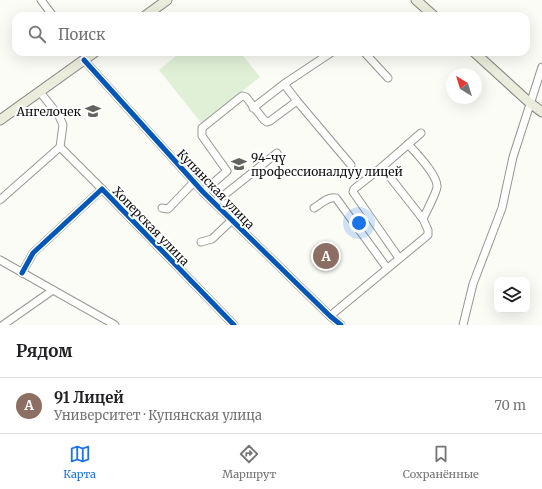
<!DOCTYPE html>
<html lang="ru">
<meta charset="utf-8">
<style>
:root{--surface:#fff;--page:#f6f6f6;--text:#202124;--muted:#757577;--line:#e0e0e0;--accent:#1a73e8}
body{margin:0;font-family:Merriweather,serif;background:var(--page);color:var(--text)}
.controls{position:absolute;right:12px;bottom:12px;display:grid;overflow:hidden;border-radius:8px;box-shadow:0 4px 16px #0002}
.controls button{width:36px;height:36px;display:grid;place-items:center;padding:0;border:0;border-bottom:1px solid var(--line);background:var(--surface);color:var(--text);font:20px sans-serif}
.compass{position:absolute;left:446px;top:68px;width:36px;height:36px;border-radius:50%;background:var(--surface);box-shadow:0 4px 16px #0002;rotate:322deg}
.you{position:absolute;left:359px;top:223px;width:14px;height:14px;margin:-10px;border:3px solid #fff;border-radius:50%;background:#1a73e8;box-shadow:0 0 0 6px #1a73e833}
.badge{display:grid;place-items:center;width:26px;height:26px;border-radius:50%;background:var(--accent);color:#fff;font-size:13px;font-weight:700}
.pin{position:absolute;translate:-50% -50%;border:2px solid #fff;box-shadow:0 1px 4px #0006}
.list{margin:0;padding:0;list-style:none}
h2{display:flex;justify-content:space-between;align-items:center;height:52px;margin:0;padding:0 16px;font-size:17px}
h2 small{font-size:13px;font-weight:400;color:var(--muted)}
.list li{display:grid;grid-template-columns:26px 1fr auto;gap:12px;align-items:center;box-sizing:border-box;height:56px;padding:0 16px;border-top:1px solid var(--line)}
.list b{display:block;font-size:15px;white-space:nowrap}
.list p{margin:0;font-size:13px;white-space:nowrap;color:var(--muted)}
.list em{font-size:13px;font-style:normal;color:var(--muted)}
.icon{flex:none;width:22px;height:22px;fill:none;stroke:currentColor;stroke-width:2;stroke-linecap:round;stroke-linejoin:round}
.map{position:relative;flex:none;width:542px;height:325px;overflow:hidden}
.search{position:absolute;background:var(--surface);box-shadow:0 4px 16px #0002;left:12px;right:12px;top:12px;height:44px;display:flex;align-items:center;gap:10px;box-sizing:border-box;padding:0 14px;border-radius:12px;color:var(--muted);font-size:15px}
.sheet{height:108px;background:var(--surface)}
nav{display:flex;justify-content:space-around;align-items:center;box-sizing:border-box;height:56px;border-top:1px solid var(--line);background:var(--surface);font-size:11px;color:var(--muted)}
nav a{display:grid;justify-items:center;gap:2px}
nav .on{color:var(--accent)}
.map>svg:first-child{display:block}
.green{fill:#e0f0d7}
.lines{fill:none;stroke-linecap:round;stroke-linejoin:round}
.minor-casing{stroke:#969694;stroke-width:9}
.major-casing{stroke:#848481;stroke-width:11}
.minor{stroke:#fffffe;stroke-width:7}
.major{stroke:#ececdc;stroke-width:9}
.cycleway-casing{stroke:#fff;stroke-width:8}
.cycleway{stroke:#0057b8;stroke-width:5}
.labels{text-anchor:middle;dominant-baseline:central;stroke-width:4;stroke-linejoin:round;paint-order:stroke}
.poi-label{font-size:12px;fill:#101010;stroke:#fff;text-anchor:end}
.street-label{font-size:12px;fill:#101010;stroke:#fff}
</style>
<div class="map">
<svg width="542" height="325" viewBox="0 0 542 325">
<rect width="100%" height="100%" fill="#fcfcf6"/>
<path class="green" d="M181,52H240L260,77L202,124L159,70Z"/>
<g class="lines">
<defs>
<g id="minor">
<path d="M41,0L53,16"/>
<path d="M364,52L388,78"/>
<path d="M84,60L203,192L330,316L341,325"/>
<path d="M40,92L59,116L63,125L60,147"/>
<path d="M297,101L351,165"/>
<path d="M253,108L284,84L332,52"/>
<path d="M421,133L382,167L423,219"/>
<path d="M382,167L354,189L353,192L399,258"/>
<path d="M203,192L227,171L202,136V128L242,96L246,97L264,120L267,122L270,121L297,101L284,84"/>
<path d="M0,200L60,147L102,189"/>
<path d="M214,203L277,153"/>
<path d="M162,208L168,209L194,182"/>
<path d="M314,208C321,204 328,196 336,198L387,268"/>
<path d="M201,242L212,239L232,220"/>
<path d="M0,260L115,325"/>
<path d="M22,273L33,253L102,189L234,325"/>
<path d="M330,316L428,235V230L423,219C426,212 436,194 437,187C438,175 416,153 408,144"/>
<path d="M3,325L53,290"/>
<path d="M463,325L473,284L502,208L513,157L542,67"/>
</g>
<g id="major">
<path d="M416,0L434,16"/>
<path d="M145,16L167,0"/>
<path d="M474,52L530,103L542,112"/>
<path d="M0,120L95,52"/>
</g>
</defs>
<use href="#minor" class="minor-casing"/>
<use href="#major" class="major-casing"/>
<use href="#minor" class="minor"/>
<use href="#major" class="major"/>
<defs>
<g id="cycleway">
<path d="M84,60L203,192L330,316L341,325"/>
<path d="M22,273L33,253L102,189L234,325"/>
</g>
</defs>
<use href="#cycleway" class="cycleway-casing"/>
<use href="#cycleway" class="cycleway"/>
</g>
<defs>
<symbol id="school-bare" viewBox="-9 -9 18 18"><path d="M0-5L7-2L0 1L-7-2ZM-4 1L0 2.5L4 1V4Q0 6-4 4Z" fill="#636360" stroke="#fff" stroke-width="2.5" paint-order="stroke"/></symbol>
<symbol id="university-bare" viewBox="-9 -9 18 18"><path d="M0-5L7-2L0 1L-7-2ZM-4 1L0 2.5L4 1V4Q0 6-4 4Z" fill="#636360" stroke="#fff" stroke-width="2.5" paint-order="stroke"/></symbol>
</defs>
<g fill-rule="evenodd">
<use href="#school-bare" x="82" y="100" width="22" height="22"/>
<use href="#university-bare" x="228" y="153" width="22" height="22"/>
</g>
<g class="labels">
<g class="poi-label">
<text x="81" y="111">Ангелочек</text>
<text x="251" y="157" text-anchor="start">94-чү<tspan x="251" dy="14">профессионалдуу лицей</tspan></text>
</g>
<g class="street-label">
<text transform="translate(216 189) rotate(46)">Купянская улица</text>
<text transform="translate(151 226) rotate(46)">Хоперская улица</text>
</g>
</g>
</svg>
<div class="controls">
<button><svg class="icon" aria-label="layers" viewBox="0 0 24 24"><path d="M12 4l9 5-9 5-9-5zM3 14l9 5 9-5"/></svg></button>
</div>
<svg class="compass" viewBox="-18 -18 36 36"><path d="M0-13l5 13h-10z" fill="#e53935"/><path d="M0 13l5-13h-10z" fill="#757577"/></svg>
<div class="you"></div>
<div class="pin badge" style="left:326px;top:256px;background:#8d6e63">A</div>
<div class="search"><svg class="icon" aria-label="search" viewBox="0 0 24 24"><circle cx="10" cy="10" r="6"/><path d="M15 15l6 6"/></svg>Поиск</div>
</div>
<section class="sheet">
<h2>Рядом<small></small></h2>
<ul class="list">
<li><span class="badge" style="background:#8d6e63">A</span><div><b>91 Лицей</b><p>Университет · Купянская улица</p></div><em>70 m</em></li>
</ul>
</section>
<nav>
<a class="on"><svg class="icon" aria-label="map" viewBox="0 0 24 24"><path d="M3 6l6-2 6 2 6-2v14l-6 2-6-2-6 2zM9 4v14M15 6v14"/></svg>Карта</a>
<a><svg class="icon" aria-label="directions" viewBox="0 0 24 24"><path d="M12 3l9 9-9 9-9-9zM9 14v-3h6M13 9l2 2-2 2"/></svg>Маршрут</a>
<a><svg class="icon" aria-label="saved" viewBox="0 0 24 24"><path d="M7 4h10v16l-5-4-5 4z"/></svg>Сохранённые</a>
</nav>
